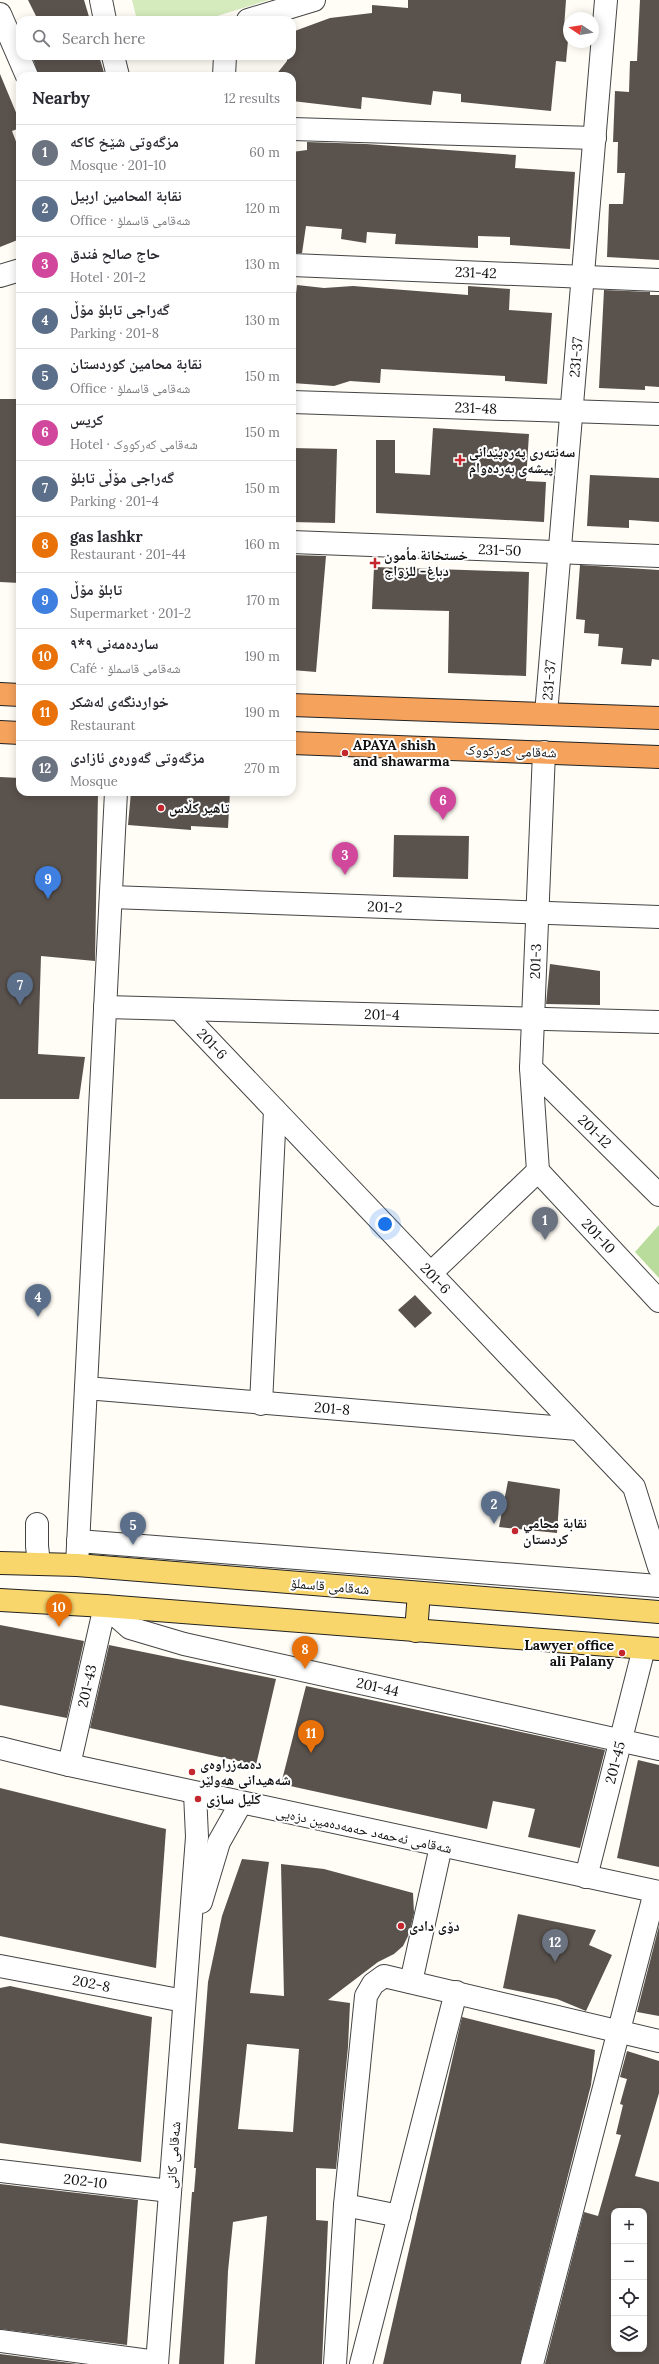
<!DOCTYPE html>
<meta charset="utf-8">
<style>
:root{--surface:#fff;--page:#f7f7f7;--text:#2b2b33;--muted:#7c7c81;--line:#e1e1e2;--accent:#c4262e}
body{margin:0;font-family:Lora,"Noto Naskh Arabic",serif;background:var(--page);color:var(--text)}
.controls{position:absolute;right:12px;bottom:12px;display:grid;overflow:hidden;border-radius:8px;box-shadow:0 2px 10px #0003}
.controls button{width:36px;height:36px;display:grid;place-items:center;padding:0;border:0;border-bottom:1px solid var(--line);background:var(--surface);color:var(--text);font:20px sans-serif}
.compass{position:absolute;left:563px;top:12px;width:36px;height:36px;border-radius:50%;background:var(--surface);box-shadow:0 2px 10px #0003;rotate:282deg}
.you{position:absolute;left:385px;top:1224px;width:14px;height:14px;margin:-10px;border:3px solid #fff;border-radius:50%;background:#1a73e8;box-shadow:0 0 0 6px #1a73e833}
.badge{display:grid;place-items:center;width:26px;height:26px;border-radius:50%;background:var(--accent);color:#fff;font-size:13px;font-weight:700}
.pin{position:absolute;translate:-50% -33px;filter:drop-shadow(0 1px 2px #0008)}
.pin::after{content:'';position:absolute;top:21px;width:14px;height:12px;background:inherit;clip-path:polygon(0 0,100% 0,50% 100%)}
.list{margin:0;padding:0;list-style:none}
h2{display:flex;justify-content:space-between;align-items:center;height:52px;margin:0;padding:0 16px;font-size:17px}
h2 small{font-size:13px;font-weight:400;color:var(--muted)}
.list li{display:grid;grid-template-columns:26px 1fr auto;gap:12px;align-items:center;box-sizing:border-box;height:56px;padding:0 16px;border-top:1px solid var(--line)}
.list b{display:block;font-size:15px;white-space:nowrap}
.list p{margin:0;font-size:13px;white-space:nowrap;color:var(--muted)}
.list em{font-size:13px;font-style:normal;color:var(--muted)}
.icon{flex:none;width:22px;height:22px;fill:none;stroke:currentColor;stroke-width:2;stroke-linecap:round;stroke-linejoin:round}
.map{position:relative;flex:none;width:659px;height:2364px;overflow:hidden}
.search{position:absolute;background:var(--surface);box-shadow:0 2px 10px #0003;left:16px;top:16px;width:280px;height:44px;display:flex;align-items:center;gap:10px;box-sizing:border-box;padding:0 14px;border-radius:12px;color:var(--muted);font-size:15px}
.panel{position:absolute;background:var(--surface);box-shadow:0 2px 10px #0003;left:16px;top:72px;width:280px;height:724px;border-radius:12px}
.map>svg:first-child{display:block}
.green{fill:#d5ebbd}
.forest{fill:#b9dc9c}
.building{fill:#5a524d;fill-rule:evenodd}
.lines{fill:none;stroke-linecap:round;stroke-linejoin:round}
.minor-casing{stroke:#444;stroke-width:24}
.major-casing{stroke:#222;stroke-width:24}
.highway-casing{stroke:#222;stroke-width:24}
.minor{stroke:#fff;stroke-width:22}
.major{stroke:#f9d66b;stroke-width:22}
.highway{stroke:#f5a25d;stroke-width:22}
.poi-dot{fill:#c4262e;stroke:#fff;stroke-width:1.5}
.labels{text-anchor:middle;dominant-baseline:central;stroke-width:4;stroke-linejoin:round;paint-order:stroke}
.street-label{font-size:14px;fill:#111;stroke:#fff}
.poi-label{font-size:14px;font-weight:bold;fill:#111;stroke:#fff;text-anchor:start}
</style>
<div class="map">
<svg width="659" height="2364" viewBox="0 0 659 2364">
<rect width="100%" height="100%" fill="#fffdf5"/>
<path class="green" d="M132,0H269L204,20H137Z"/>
<path class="forest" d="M659,1225V1278L635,1252Z"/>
<g class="building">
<path d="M28,0H84L90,20H38Z"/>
<path d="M408,0H566L564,28L569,30L566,62L556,61L551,111L461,102V94L433,91L431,105L362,97L361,109L292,101V76H275L287,61V56H292V32L330,18L372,13V5L408,8Z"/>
<path d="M640,0H659V260L607,257L609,204H623L625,173H617L618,142H613L615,91L629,92L630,61H637Z"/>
<path d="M32,56H99L105,76H39Z"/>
<path d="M0,74L20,122V128L12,131L20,152V239L0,247Z"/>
<path d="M307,142L366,144L516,155L515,168L575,172L570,249L510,245V237L478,236V248L395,244L396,234L367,232L366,243L341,239L342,229L306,226L302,253H292V152L307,150Z"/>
<path d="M297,285L324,288L353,286L468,295V286L510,289L509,310L552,313L547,384L505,381V376L381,369L380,383L350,381L334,386L292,383V329Z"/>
<path d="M604,290L650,292V295H659V387L645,386V390L599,388Z"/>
<path d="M0,399H20V583L0,582Z"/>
<path d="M433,428L529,434L526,481L546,482L544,522L376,513V440H395V473L430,475Z"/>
<path d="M292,448L337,449L335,523L292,522Z"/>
<path d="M590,475L659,478V522L629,520V528L587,526Z"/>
<path d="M292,555L326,556L316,672L292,670Z"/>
<path d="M580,565L659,570V660L652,659L651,666L621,664L623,648L598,646L599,634L584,633L585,620L576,619Z"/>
<path d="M374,567L529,572L526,676L448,673L449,611L372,609Z"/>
<path d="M0,777L20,778V792H98L95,961L41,956L38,1054L85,1057L79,1099H0Z"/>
<path d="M131,792H230L228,828L191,826V830L128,825Z"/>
<path d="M394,835L469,836L468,879L393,877Z"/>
<path d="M550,964L600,971V1005L546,1004Z"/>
<path d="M415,1295L432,1313L415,1328L398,1310Z"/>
<path d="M508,1481L560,1489L557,1533L499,1527Z"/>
<path d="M0,1625L84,1641L67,1718L0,1705Z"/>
<path d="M109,1645L276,1679L256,1765L90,1728Z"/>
<path d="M306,1686L605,1750L580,1848L528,1837L535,1809L493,1801L487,1829L281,1784Z"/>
<path d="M638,1760L659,1765V1867L617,1858Z"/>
<path d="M0,1788L166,1829L156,1968L0,1936Z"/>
<path d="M242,1859L269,1862L250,1993L284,1996L281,1864L324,1869L413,1893L414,1913L409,1934L403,1946L394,1954L378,1962L328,2000L350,2003L348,2047L336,2169L316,2168V2220L328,2221L322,2364H255L267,2216L233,2222L228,2271L224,2364H179L192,2192H194L196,2168H194L208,1982L222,1916ZM247,2044L299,2049L293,2132L238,2129Z"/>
<path d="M518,1914L596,1930L589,1945L612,1955L586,2011L557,1999L503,1988Z"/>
<path d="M659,1926V2016L637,2012Z"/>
<path d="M10,1986L152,2017L141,2162L0,2143V1988Z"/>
<path d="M462,2017L595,2050L591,2085L520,2364H383Z"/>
<path d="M627,2051L659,2061V2093L635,2176L659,2182V2364H545L584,2212L598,2216L621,2135L616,2134L623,2105L620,2104L627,2079L620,2077ZM614,2211H644V2349H614Z"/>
<path d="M0,2184L138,2200L127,2345L0,2329Z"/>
<path d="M0,2354L78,2364H0Z"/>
</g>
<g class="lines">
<defs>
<g id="minor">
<path d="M101,0L105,20"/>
<path d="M0,14L27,76"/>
<path d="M248,20L314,0"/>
<path d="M113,56L118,76"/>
<path d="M224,76L225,56"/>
<path d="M292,129L595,138"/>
<path id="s1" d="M292,265L659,280"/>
<path d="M0,276L20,270"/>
<path id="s2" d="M292,402L659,414"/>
<path id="s3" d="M292,542L659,556"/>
<path id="s4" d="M546,714L606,0"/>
<path id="s5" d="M111,897L659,917"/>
<path id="s6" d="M105,1007L659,1022"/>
<path id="s7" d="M179,1009L634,1487L659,1567"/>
<path id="s8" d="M531,1068L659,1195"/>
<path id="s9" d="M538,1171L531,1068L544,752"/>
<path id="s10" d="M538,1171L659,1301"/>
<path d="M431,1273L538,1171"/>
<path id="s11" d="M86,1388L578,1429"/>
<path d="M261,1404L275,1110"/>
<path d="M37,1524V1546L39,1563"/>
<path d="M78,1541L659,1586"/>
<path d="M77,1565L116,792"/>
<path d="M0,1748L69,1765L659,1892"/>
<path id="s12" d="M69,1765L105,1606L130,1628L184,1644L659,1749"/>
<path id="s13" d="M586,1877L644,1648"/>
<path d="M201,1902L219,1842L241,1803"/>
<path id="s14" d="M0,1966L184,2001"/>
<path d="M411,1982L441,1846"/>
<path id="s15" d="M0,2171L170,2191"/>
<path d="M345,2205L399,2216"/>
<path d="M0,2341L157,2362"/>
<path d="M157,2364L197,1837L195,1793"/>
<path d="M335,2364L345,2205L366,1996L373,1984L384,1976L659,2041"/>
<path d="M361,2364L456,1992"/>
<path d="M532,2364L655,1892"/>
</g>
<g id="major">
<path d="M0,1563L77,1565L659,1612"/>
<path d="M0,1600L105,1606L659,1649"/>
<path d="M416,1631L419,1593"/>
</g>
<g id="highway">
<path d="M0,694L20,695"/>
<path d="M292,705L659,718"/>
<path d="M0,732L20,733"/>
<path d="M292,743L659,757"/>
</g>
</defs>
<use href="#minor" class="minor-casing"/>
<use href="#major" class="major-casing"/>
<use href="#highway" class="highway-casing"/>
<use href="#minor" class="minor"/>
<use href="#major" class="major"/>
<use href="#highway" class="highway"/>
</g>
<g class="poi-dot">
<path d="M458 454h4v4h4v4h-4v4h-4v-4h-4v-4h4z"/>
<path d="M373 557h4v4h4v4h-4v4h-4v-4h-4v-4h4z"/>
<circle cx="345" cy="753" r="4"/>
<circle cx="161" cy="808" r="4"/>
<circle cx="515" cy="1531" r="4"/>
<circle cx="622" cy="1653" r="4"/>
<circle cx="192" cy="1772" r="4"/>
<circle cx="198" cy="1799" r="4"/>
<circle cx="401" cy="1926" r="4"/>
</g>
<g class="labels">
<g class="street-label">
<text stroke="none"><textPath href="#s1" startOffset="184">231-42</textPath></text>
<text stroke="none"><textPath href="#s4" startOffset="358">231-37</textPath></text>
<text stroke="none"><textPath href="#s2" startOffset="184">231-48</textPath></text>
<text stroke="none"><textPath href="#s3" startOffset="208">231-50</textPath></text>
<text stroke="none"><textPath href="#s4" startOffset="34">231-37</textPath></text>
<text transform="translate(511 751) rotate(2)">شەقامی کەرکووک</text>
<text stroke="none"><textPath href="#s5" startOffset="274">201-2</textPath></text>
<text stroke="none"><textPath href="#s9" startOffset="210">201-3</textPath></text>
<text stroke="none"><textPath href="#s6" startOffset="277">201-4</textPath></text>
<text stroke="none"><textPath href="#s7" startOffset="48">201-6</textPath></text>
<text stroke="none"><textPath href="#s8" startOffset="90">201-12</textPath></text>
<text stroke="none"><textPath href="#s10" startOffset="89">201-10</textPath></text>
<text stroke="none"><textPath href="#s7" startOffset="372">201-6</textPath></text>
<text stroke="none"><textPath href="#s11" startOffset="247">201-8</textPath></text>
<text transform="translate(330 1586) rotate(5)">شەقامی قاسملۆ</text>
<text stroke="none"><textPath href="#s12" startOffset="81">201-43</textPath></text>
<text stroke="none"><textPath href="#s12" startOffset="451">201-44</textPath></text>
<text stroke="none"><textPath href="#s13" startOffset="118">201-45</textPath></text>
<text transform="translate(364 1830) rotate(12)">شەقامی ئەحمەد حەمەدەمین دزەیی</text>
<text stroke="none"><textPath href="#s14" startOffset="93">202-8</textPath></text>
<text transform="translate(173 2155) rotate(-86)">شەقامی کانی</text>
<text stroke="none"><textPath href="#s15" startOffset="86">202-10</textPath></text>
</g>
<g class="poi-label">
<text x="469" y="452">سەنتەری پەرەپێدانی<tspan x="469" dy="16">پیشەی بەردەوام</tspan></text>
<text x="384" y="555">خستخانة مأمون<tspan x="384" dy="16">دباغ- للزواج</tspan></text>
<text x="353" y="745">APAYA shish<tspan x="353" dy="16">and shawarma</tspan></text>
<text x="169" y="808">تاهیر کڵاس</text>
<text x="523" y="1523">نقابة محامي<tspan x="523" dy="16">كردستان</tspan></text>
<text x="614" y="1645" text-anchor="end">Lawyer office<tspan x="614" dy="16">ali Palany</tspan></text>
<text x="200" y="1764">دەمەزراوەی<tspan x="200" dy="16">شەهیدانی هەولێر</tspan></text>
<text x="206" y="1799">کلیل سازی</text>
<text x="409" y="1926">دۆى دادى</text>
</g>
</g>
</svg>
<div class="controls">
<button>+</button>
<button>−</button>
<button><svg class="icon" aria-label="locate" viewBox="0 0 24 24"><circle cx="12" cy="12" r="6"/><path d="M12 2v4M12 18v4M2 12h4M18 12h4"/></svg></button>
<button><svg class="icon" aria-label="layers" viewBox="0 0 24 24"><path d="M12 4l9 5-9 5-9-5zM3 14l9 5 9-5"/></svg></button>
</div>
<svg class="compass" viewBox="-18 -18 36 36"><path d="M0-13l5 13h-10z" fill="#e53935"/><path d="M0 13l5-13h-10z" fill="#7c7c81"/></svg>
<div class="you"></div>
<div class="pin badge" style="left:545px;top:1240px;background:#6b7280">1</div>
<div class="pin badge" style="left:494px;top:1524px;background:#5c6f8a">2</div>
<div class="pin badge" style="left:345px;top:875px;background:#d1479c">3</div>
<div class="pin badge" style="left:38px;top:1317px;background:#5c6f8a">4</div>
<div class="pin badge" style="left:133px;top:1545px;background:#5c6f8a">5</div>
<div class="pin badge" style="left:443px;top:820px;background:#d1479c">6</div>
<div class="pin badge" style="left:20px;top:1005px;background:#5c6f8a">7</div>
<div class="pin badge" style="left:305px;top:1669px;background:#e8710a">8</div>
<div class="pin badge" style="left:48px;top:899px;background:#3f7fe0">9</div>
<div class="pin badge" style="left:59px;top:1627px;background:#e8710a">10</div>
<div class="pin badge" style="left:311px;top:1753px;background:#e8710a">11</div>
<div class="pin badge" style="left:555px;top:1962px;background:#6b7280">12</div>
<div class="search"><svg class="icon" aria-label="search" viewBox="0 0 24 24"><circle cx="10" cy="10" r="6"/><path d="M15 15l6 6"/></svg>Search here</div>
<section class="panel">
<h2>Nearby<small>12 results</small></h2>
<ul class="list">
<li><span class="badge" style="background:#6b7280">1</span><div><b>مزگه‌وتی شێخ كاكه</b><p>Mosque · 201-10</p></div><em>60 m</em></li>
<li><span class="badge" style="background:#5c6f8a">2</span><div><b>نقابة المحامين اربيل</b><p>Office · شەقامی قاسملۆ</p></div><em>120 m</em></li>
<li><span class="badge" style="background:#d1479c">3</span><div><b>حاج صالح فندق</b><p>Hotel · 201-2</p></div><em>130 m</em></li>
<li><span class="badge" style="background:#5c6f8a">4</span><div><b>گەراجی تابلۆ مۆڵ</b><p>Parking · 201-8</p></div><em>130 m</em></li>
<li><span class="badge" style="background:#5c6f8a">5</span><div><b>نقابة محامين كوردستان</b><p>Office · شەقامی قاسملۆ</p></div><em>150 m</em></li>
<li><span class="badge" style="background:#d1479c">6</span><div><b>كريس</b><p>Hotel · شەقامی کەرکووک</p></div><em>150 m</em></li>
<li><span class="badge" style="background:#5c6f8a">7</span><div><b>گەراجی مۆڵی تابلۆ</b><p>Parking · 201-4</p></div><em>150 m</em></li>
<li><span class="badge" style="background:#e8710a">8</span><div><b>gas lashkr</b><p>Restaurant · 201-44</p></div><em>160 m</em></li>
<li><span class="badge" style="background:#3f7fe0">9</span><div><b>تابلۆ مۆڵ</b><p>Supermarket · 201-2</p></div><em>170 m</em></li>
<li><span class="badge" style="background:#e8710a">10</span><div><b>ساردەمەنی ٩*٩</b><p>Café · شەقامی قاسملۆ</p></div><em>190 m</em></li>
<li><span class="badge" style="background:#e8710a">11</span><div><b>خواردنگەی لەشکر</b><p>Restaurant</p></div><em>190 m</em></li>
<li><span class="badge" style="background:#6b7280">12</span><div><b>مزگەوتی گەورەی ئازادی</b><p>Mosque</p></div><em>270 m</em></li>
</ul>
</section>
</div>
